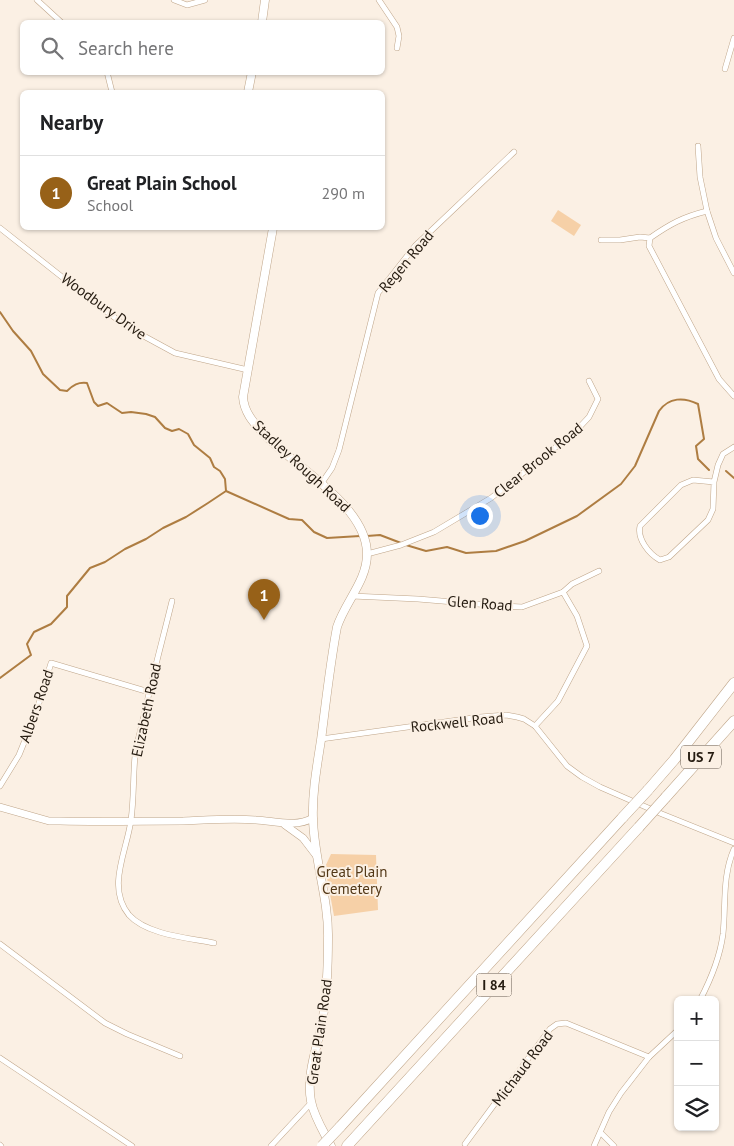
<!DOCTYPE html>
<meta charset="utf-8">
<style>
:root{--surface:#fff;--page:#f6f6f6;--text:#202124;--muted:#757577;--line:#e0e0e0;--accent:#976118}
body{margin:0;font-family:"PT Sans",sans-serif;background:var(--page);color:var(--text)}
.controls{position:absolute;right:15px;bottom:15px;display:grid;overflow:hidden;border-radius:8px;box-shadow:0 1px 4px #0004}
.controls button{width:45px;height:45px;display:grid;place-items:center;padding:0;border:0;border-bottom:1px solid var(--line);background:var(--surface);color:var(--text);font:25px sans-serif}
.you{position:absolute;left:479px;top:515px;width:18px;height:18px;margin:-12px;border:4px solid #fff;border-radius:50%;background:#1a73e8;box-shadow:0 0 0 8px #1a73e833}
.badge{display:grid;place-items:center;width:32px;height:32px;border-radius:50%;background:var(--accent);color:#fff;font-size:16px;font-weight:700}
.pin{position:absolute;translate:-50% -41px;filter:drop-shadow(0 1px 2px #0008)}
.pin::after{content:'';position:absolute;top:26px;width:18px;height:15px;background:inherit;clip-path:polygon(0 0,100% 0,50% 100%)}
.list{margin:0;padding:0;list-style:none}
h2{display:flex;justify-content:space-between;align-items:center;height:65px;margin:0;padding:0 20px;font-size:21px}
h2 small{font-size:16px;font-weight:400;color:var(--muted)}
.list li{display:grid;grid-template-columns:32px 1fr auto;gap:15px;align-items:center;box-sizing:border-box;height:75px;padding:0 20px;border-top:1px solid var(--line)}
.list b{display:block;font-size:19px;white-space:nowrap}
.list p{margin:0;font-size:16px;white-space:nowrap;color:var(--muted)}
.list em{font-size:16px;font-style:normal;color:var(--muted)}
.icon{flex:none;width:28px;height:28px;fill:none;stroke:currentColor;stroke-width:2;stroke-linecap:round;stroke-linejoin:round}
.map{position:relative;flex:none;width:734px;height:1146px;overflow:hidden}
.search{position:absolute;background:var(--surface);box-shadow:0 1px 4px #0004;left:20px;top:20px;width:365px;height:55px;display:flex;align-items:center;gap:12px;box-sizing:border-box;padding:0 18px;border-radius:8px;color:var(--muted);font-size:19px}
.panel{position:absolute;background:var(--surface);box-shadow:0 1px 4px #0004;left:20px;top:90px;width:365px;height:140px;border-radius:8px}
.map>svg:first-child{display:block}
.green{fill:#f6d0a7}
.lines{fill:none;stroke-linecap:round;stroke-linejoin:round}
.stream{stroke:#ae7d42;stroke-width:2}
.minor-casing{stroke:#bfa589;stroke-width:6}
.tertiary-casing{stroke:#bfa589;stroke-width:8}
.secondary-casing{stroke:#bfa589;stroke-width:9}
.motorway-casing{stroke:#bfa589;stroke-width:11}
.minor{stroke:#fff;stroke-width:5}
.tertiary{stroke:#fff;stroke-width:7}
.secondary{stroke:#fff;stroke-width:8}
.motorway{stroke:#fff;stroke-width:10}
.motorway-bridge-casing{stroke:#bfa589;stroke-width:11;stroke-linecap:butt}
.motorway-bridge{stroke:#fff;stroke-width:10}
.labels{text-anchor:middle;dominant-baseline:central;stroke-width:4;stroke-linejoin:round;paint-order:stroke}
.shield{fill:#fbf0e4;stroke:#655b50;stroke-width:1}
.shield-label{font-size:14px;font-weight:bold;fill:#251b10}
.street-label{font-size:15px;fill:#251b10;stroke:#fbf0e4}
.park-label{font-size:15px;fill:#523716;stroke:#fbf0e4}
</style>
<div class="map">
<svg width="734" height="1146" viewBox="0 0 734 1146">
<rect width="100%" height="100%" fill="#fbf0e4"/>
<g class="green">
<path d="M558,210L581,225L574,236L551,221Z"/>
<path d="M331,854L376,855L378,910L334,916L325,867Z"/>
</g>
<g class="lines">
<g class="stream">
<path d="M0,312L13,331L31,351L43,374L60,390L67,391C73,385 78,382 87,383L94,402L98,406L107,403L122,413L131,412L146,414L155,417L165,428L172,431L179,429L188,434L194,445L210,458L214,467L220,471L225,479L226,491"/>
<path d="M726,471L734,478"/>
<path d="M367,536L380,535L401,543"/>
<path d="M406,545L426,551L447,547L466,553L496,551L525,541L577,516L621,484L635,466L659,411C669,397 684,397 698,404L704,439L696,446L698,459L709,470"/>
<path d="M0,678L31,655L27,644L34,632L51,624L67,607V596L90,568L105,562L125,549L146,539L163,528L186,517L208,503L226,491L289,519L302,520L314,532L327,538L360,536"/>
</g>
<defs>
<g id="minor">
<path d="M37,0L61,22"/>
<path d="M174,0L187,5L205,0"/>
<path d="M379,0L397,27L399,36L397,48"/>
<path d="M725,69L734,38"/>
<path d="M107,72L112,92"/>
<path d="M698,146L700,177L707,211L716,238L734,273"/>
<path d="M0,228L95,303L129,328L175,353L248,370"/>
<path d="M650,238C670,224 683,217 707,211"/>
<path d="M601,240H620L640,237L650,238L649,246L719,379L734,396"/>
<path d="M714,482L693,480L681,485L640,526C637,539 649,554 660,560L669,557L708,520L713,509L714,482L718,465L723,454L734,447"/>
<path d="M321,484L332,468L339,450L378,293L415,246L514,152"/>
<path d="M367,554L401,545L434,532L491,498L575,432L589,417L598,399L589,381"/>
<path d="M352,596L418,599L489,605L522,607L563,592L572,584L599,571"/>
<path d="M172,601C163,638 153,674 145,711C142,726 137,741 135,756C133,777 134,799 131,820C127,851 106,887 129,915C147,935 189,938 214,943"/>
<path d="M535,726L558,701L587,646L577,616L563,592"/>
<path d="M321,739L480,717L506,715L517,717L524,719L535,726L567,766L582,777L600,787L662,814L734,843"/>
<path d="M0,786L19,755L36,713L51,663L149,692"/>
<path d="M0,944L105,1023L127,1034L180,1056"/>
<path d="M700,1000C711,979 720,957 723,934C726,905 722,876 734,849"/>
<path d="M0,1058L132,1146"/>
<path d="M601,1133L614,1146"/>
<path d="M465,1144L550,1029L557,1024L566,1023L649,1057"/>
<path d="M0,1145L1,1146"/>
<path d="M271,1146L311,1103"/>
<path d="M594,1146L609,1112L621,1093L649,1057L678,1030"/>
</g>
<g id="tertiary">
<path d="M0,807L49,821H60C101,822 142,821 183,821C208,820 232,818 256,820C275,821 295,828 313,818"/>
<path d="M285,825L303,838L316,855"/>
</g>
<g id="secondary">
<path d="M262,22L265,0"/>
<path d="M248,92L252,72"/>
<path d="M273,228L243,397C244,412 253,422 263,433C293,466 367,505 367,554C367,581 345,602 337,627C330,664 326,702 321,740C317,766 312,793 313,819C314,860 329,899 328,939C328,967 327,995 322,1023C317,1048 306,1075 311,1101C314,1117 324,1132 331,1146"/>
</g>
<g id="motorway">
<path d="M648,790L674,760L734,683"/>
<path d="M666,797L734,721"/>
<path d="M340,1127L623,817"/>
<path d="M347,1146L639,827"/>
</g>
</defs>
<use href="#minor" class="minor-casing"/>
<use href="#tertiary" class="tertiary-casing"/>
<use href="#secondary" class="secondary-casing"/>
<use href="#motorway" class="motorway-casing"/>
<use href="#minor" class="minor"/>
<use href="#tertiary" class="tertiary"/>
<use href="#secondary" class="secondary"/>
<use href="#motorway" class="motorway"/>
<defs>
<g id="motorway-bridge">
<path d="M623,817L648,790"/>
<path d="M639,827L666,797"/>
<path d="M322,1146L340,1127"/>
</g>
</defs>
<use href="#motorway-bridge" class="motorway-bridge-casing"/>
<use href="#motorway-bridge" class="motorway-bridge"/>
</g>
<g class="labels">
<g class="shield">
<rect x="681" y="745.5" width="40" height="23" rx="4"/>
<rect x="476.5" y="973.5" width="35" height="23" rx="4"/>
</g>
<g class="shield-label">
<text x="701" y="757">US 7</text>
<text x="494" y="985">I 84</text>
</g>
<g class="street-label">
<text transform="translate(406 261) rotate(-50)">Regen Road</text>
<text transform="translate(104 306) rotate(36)">Woodbury Drive</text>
<text transform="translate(538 460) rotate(-39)">Clear Brook Road</text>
<text transform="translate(302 466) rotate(43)">Stadley Rough Road</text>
<text transform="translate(480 603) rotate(4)">Glen Road</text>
<text transform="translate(36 706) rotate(-71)">Albers Road</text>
<text transform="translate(146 710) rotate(-78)">Elizabeth Road</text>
<text transform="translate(457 722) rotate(-6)">Rockwell Road</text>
<text transform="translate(319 1032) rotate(-82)">Great Plain Road</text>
<text transform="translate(522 1068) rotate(-53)">Michaud Road</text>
</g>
<g class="park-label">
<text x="352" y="871">Great Plain<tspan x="352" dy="17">Cemetery</tspan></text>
</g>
</g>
</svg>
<div class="controls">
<button>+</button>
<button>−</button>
<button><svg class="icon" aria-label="layers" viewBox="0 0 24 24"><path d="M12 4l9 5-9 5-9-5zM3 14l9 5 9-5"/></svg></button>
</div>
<div class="you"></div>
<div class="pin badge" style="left:264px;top:620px">1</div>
<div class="search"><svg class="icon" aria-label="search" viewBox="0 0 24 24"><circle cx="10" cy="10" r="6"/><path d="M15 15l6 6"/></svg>Search here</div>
<section class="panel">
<h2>Nearby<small></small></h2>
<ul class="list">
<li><span class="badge">1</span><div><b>Great Plain School</b><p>School</p></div><em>290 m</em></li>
</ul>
</section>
</div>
